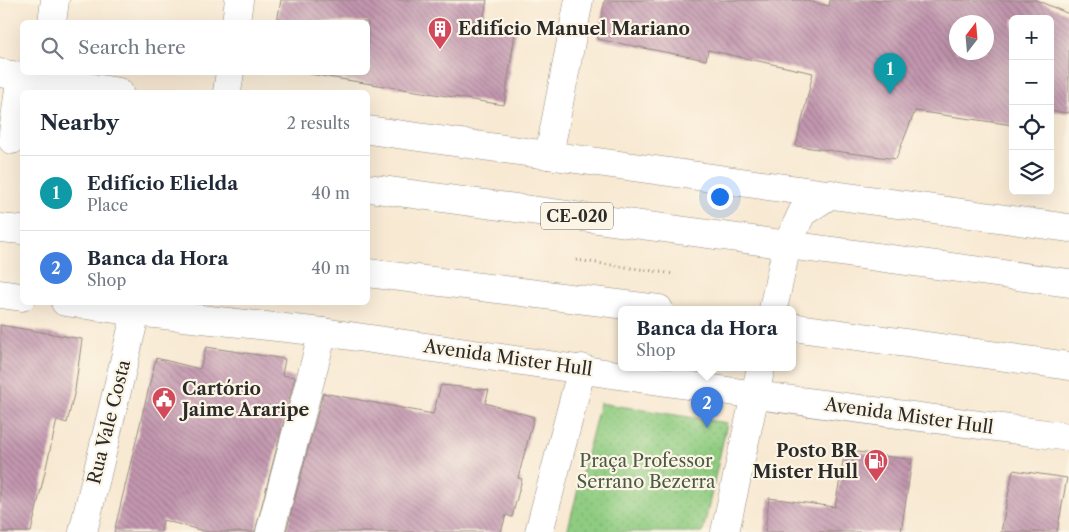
<!DOCTYPE html>
<meta charset="utf-8">
<style>
:root{--surface:#fff;--page:#f6f6f7;--text:#1f2937;--muted:#747a83;--line:#e0e1e3;--accent:#d1495b}
body{margin:0;font-family:"Libre Caslon Text",serif;background:var(--page);color:var(--text)}
.controls{position:absolute;right:15px;top:15px;display:grid;overflow:hidden;border-radius:8px;box-shadow:0 5px 20px #0002}
.controls button{width:45px;height:45px;display:grid;place-items:center;padding:0;border:0;border-bottom:1px solid var(--line);background:var(--surface);color:var(--text);font:25px sans-serif}
.compass{position:absolute;left:949px;top:15px;width:45px;height:45px;border-radius:50%;background:var(--surface);box-shadow:0 5px 20px #0002;rotate:16deg}
.you{position:absolute;left:719px;top:196px;width:18px;height:18px;margin:-12px;border:4px solid #fff;border-radius:50%;background:#1a73e8;box-shadow:0 0 0 8px #1a73e833}
.badge{display:grid;place-items:center;width:32px;height:32px;border-radius:50%;background:var(--accent);color:#fff;font-size:16px;font-weight:700}
.pin{position:absolute;translate:-50% -41px;filter:drop-shadow(0 1px 2px #0008)}
.pin::after{content:'';position:absolute;top:26px;width:18px;height:15px;background:inherit;clip-path:polygon(0 0,100% 0,50% 100%)}
.popup{position:absolute;left:618px;top:306px;width:178px;height:65px;box-sizing:border-box;display:grid;place-content:center;border-radius:8px;background:var(--surface);filter:drop-shadow(0 1px 4px #0005);font-size:16px;white-space:nowrap;color:var(--muted)}
.popup b{font-size:19px;color:var(--text)}
.popup::after{content:'';position:absolute;left:50%;top:100%;margin-left:-10px;border:10px solid transparent;border-top-color:var(--surface)}
.list{margin:0;padding:0;list-style:none}
h2{display:flex;justify-content:space-between;align-items:center;height:65px;margin:0;padding:0 20px;font-size:21px}
h2 small{font-size:16px;font-weight:400;color:var(--muted)}
.list li{display:grid;grid-template-columns:32px 1fr auto;gap:15px;align-items:center;box-sizing:border-box;height:75px;padding:0 20px;border-top:1px solid var(--line)}
.list b{display:block;font-size:19px;white-space:nowrap}
.list p{margin:0;font-size:16px;white-space:nowrap;color:var(--muted)}
.list em{font-size:16px;font-style:normal;color:var(--muted)}
.icon{flex:none;width:28px;height:28px;fill:none;stroke:currentColor;stroke-width:2;stroke-linecap:round;stroke-linejoin:round}
.map{position:relative;flex:none;width:1069px;height:532px;overflow:hidden}
.search{position:absolute;background:var(--surface);box-shadow:0 5px 20px #0002;left:20px;top:20px;width:350px;height:55px;display:flex;align-items:center;gap:12px;box-sizing:border-box;padding:0 18px;border-radius:8px;color:var(--muted);font-size:19px}
.panel{position:absolute;background:var(--surface);box-shadow:0 5px 20px #0002;left:20px;top:90px;width:350px;height:215px;border-radius:8px}
.map>svg:first-child{display:block}
.park{fill:url(#park-dots);stroke:#5d7c56}
.building{fill:url(#building-back-hatch);fill-rule:evenodd}
.lines{fill:none;stroke-linecap:round;stroke-linejoin:round}
.minor-casing{stroke:#928a7f;stroke-width:29}
.major-casing{stroke:#928a7f;stroke-width:29}
.highway-casing{stroke:#928a7f;stroke-width:29}
.path{stroke:#928a7f;stroke-width:3;stroke-dasharray:1 4;stroke-linecap:butt}
.minor{stroke:#fff;stroke-width:28}
.major{stroke:#fff;stroke-width:28}
.highway{stroke:#fff;stroke-width:28}
.labels{text-anchor:middle;dominant-baseline:central;stroke-width:4.5;stroke-linejoin:round;paint-order:stroke}
.shield{fill:#fcf5e5;stroke:#6a6863;stroke-width:1}
.shield-label{font-size:16px;font-weight:bold;fill:#2b2b2b}
.poi-label{font-size:18px;font-weight:bold;fill:#2b2b2b;stroke:#fcf5e5;text-anchor:start}
.street-label{font-size:18px;fill:#2b2b2b;stroke:#fcf5e5}
.park-label{font-size:18px;fill:#495b45;stroke:#fcf5e5}
</style>
<div class="map">
<svg width="1069" height="532" viewBox="0 0 1069 532">
<defs>
<pattern id="park-dots" width="8" height="8" patternUnits="userSpaceOnUse" patternTransform="scale(1.25)"><rect width="8" height="8" fill="#8fcc81"/><path d="M2 2h.1M6 6h.1" fill="none" stroke="#7caf70" stroke-width="1.8" stroke-linecap="round"/></pattern>
<pattern id="building-back-hatch" width="6" height="6" patternUnits="userSpaceOnUse" patternTransform="scale(1.25)"><rect width="6" height="6" fill="#c296af"/><path d="M-1 5l2 2M0 0l6 6M5-1l2 2" fill="none" stroke="#9e7b8f"/></pattern>
</defs>
<rect width="100%" height="100%" fill="#fcf5e5"/>
<filter id="ink" filterUnits="userSpaceOnUse"><feTurbulence type="fractalNoise" baseFrequency=".02" numOctaves="2"/><feDisplacementMap in="SourceGraphic" scale="10" xChannelSelector="R" yChannelSelector="G"/><feConvolveMatrix kernelMatrix="1 2 1 2 8 2 1 2 1" color-interpolation-filters="sRGB"/></filter>
<filter id="wash" filterUnits="userSpaceOnUse"><feTurbulence type="fractalNoise" baseFrequency=".0096" numOctaves="4" result="noise"/><feDisplacementMap in="SourceGraphic" scale="20" xChannelSelector="R" yChannelSelector="G"/><feGaussianBlur stdDeviation="1.12" result="paint"/><feColorMatrix in="noise" values="0 0 0 0 0 0 0 0 0 0 0 0 0 0 0 0 0 1.4 0 .05"/><feComposite in="paint" operator="in"/></filter>
<g filter="url(#wash)">
<rect width="100%" height="100%" fill="#f8e9d3"/>
<path class="park" d="M600,403L727,423L703,532H567Z"/>
<g id="blocks">
<g class="building">
<path d="M281,0H487L483,22L516,27L504,105L296,72H368V22H277Z"/>
<path d="M605,0H802L829,6L830,0H1036L1069,14V113L1050,111V19H1013V125L915,111L896,159L796,146L813,73L708,50L706,60L597,39ZM956,22H986V52H956Z"/>
<path d="M0,325L82,339L75,390L67,423L57,420L31,532H0Z"/>
<path d="M206,347L285,359L282,375L295,377L255,532H207L163,520L161,532H114L156,358L200,369Z"/>
<path d="M441,385L489,390L485,403L534,417L518,478L522,479L512,517L506,515L501,532H286L323,393L433,414Z"/>
<path d="M845,450L912,460L901,532H765L769,498L835,507Z"/>
<path d="M1013,470L1067,478L1057,532H1001Z"/>
</g>
</g>
</g>
<g filter="url(#ink)">
<use href="#blocks" fill-opacity="0" stroke="#928a7f" stroke-width="1"/>
<g class="lines">
<defs>
<g id="minor">
<path d="M52,22L55,0"/>
<path d="M236,22L239,0"/>
<path d="M227,92L230,72"/>
<path d="M549,155L579,0"/>
<path d="M773,309L787,245L802,213L831,194"/>
<path d="M83,532L136,312"/>
<path d="M270,532L323,332"/>
<path d="M539,532L582,368"/>
<path d="M725,532L761,367"/>
</g>
<g id="major">
<path d="M0,73L119,92"/>
<path d="M368,130L1069,228"/>
<path d="M0,294L22,297"/>
<path d="M65,302L136,312L323,332L756,395L1069,437"/>
</g>
<g id="highway">
<path d="M12,140L21,75"/>
<path d="M368,188L1069,283"/>
<path d="M0,228L22,230"/>
<path d="M368,273L659,309"/>
<path d="M792,327L1069,366"/>
</g>
</defs>
<use href="#minor" class="minor-casing"/>
<use href="#major" class="major-casing"/>
<use href="#highway" class="highway-casing"/>
<path class="path" d="M576,260L674,274"/>
<use href="#minor" class="minor"/>
<use href="#major" class="major"/>
<use href="#highway" class="highway"/>
</g>
</g>
<defs>
<symbol id="building-pin" viewBox="-11 -11 22 30"><path d="M0 17L-7.5 6A9.5 9.5 0 1 1 7.5 6Z" fill="#d1495b" stroke="#fcf5e5"/><path d="M-4-6H4V6H1V3H-1V6H-4ZM-2.5-4.3h1.7v1.8h-1.7ZM.8-4.3h1.7v1.8H.8ZM-2.5-1h1.7V.8h-1.7ZM.8-1h1.7V.8H.8Z" fill="#fff"/></symbol>
<symbol id="civic-pin" viewBox="-11 -11 22 30"><path d="M0 17L-7.5 6A9.5 9.5 0 1 1 7.5 6Z" fill="#d1495b" stroke="#fcf5e5"/><path d="M-.6-6.5H3V-4.5H.6V-3L4-1V1h2V6H-6V1h2V-1L-.6-3ZM-1.2 2.5V6h2.4V2.5Z" fill="#fff"/></symbol>
<symbol id="fuel-pin" viewBox="-11 -11 22 30"><path d="M0 17L-7.5 6A9.5 9.5 0 1 1 7.5 6Z" fill="#d1495b" stroke="#fcf5e5"/><path d="M-5.5-6h7V0h2V4h1.3V-2.5L3-4.5l.8-.8L6-3V5H2.5V1h-1V6h-7ZM-4.2-4.7v3.2H.2V-4.7Z" fill="#fff"/></symbol>
</defs>
<g fill-rule="evenodd">
<use href="#building-pin" x="426" y="15" width="28" height="38"/>
<use href="#civic-pin" x="150" y="385" width="28" height="38"/>
<use href="#fuel-pin" x="862" y="447" width="28" height="38"/>
</g>
<g class="labels">
<rect class="shield" x="541" y="202.5" width="72" height="27" rx="4"/>
<g class="shield-label">
<text x="577" y="216">CE-020</text>
</g>
<g class="poi-label">
<text x="458" y="29">Edifício Manuel Mariano</text>
<text x="182" y="389">Cartório<tspan x="182" dy="21">Jaime Araripe</tspan></text>
<text x="858" y="451" text-anchor="end">Posto BR<tspan x="858" dy="21">Mister Hull</tspan></text>
</g>
<g class="street-label">
<text transform="translate(508 358) rotate(8)">Avenida Mister Hull</text>
<text transform="translate(909 416) rotate(8)">Avenida Mister Hull</text>
<text transform="translate(109 422) rotate(-76)">Rua Vale Costa</text>
</g>
<g class="park-label">
<text x="646" y="461">Praça Professor<tspan x="646" dy="21">Serrano Bezerra</tspan></text>
</g>
</g>
</svg>
<div class="controls">
<button>+</button>
<button>−</button>
<button><svg class="icon" aria-label="locate" viewBox="0 0 24 24"><circle cx="12" cy="12" r="6"/><path d="M12 2v4M12 18v4M2 12h4M18 12h4"/></svg></button>
<button><svg class="icon" aria-label="layers" viewBox="0 0 24 24"><path d="M12 4l9 5-9 5-9-5zM3 14l9 5 9-5"/></svg></button>
</div>
<svg class="compass" viewBox="-18 -18 36 36"><path d="M0-13l5 13h-10z" fill="#e53935"/><path d="M0 13l5-13h-10z" fill="#747a83"/></svg>
<div class="you"></div>
<div class="pin badge" style="left:890px;top:94px;background:#0f9aa8">1</div>
<div class="pin badge" style="left:707px;top:428px;background:#3f7fe0">2</div>
<div class="popup"><b>Banca da Hora</b>Shop</div>
<div class="search"><svg class="icon" aria-label="search" viewBox="0 0 24 24"><circle cx="10" cy="10" r="6"/><path d="M15 15l6 6"/></svg>Search here</div>
<section class="panel">
<h2>Nearby<small>2 results</small></h2>
<ul class="list">
<li><span class="badge" style="background:#0f9aa8">1</span><div><b>Edifício Elielda</b><p>Place</p></div><em>40 m</em></li>
<li><span class="badge" style="background:#3f7fe0">2</span><div><b>Banca da Hora</b><p>Shop</p></div><em>40 m</em></li>
</ul>
</section>
</div>
